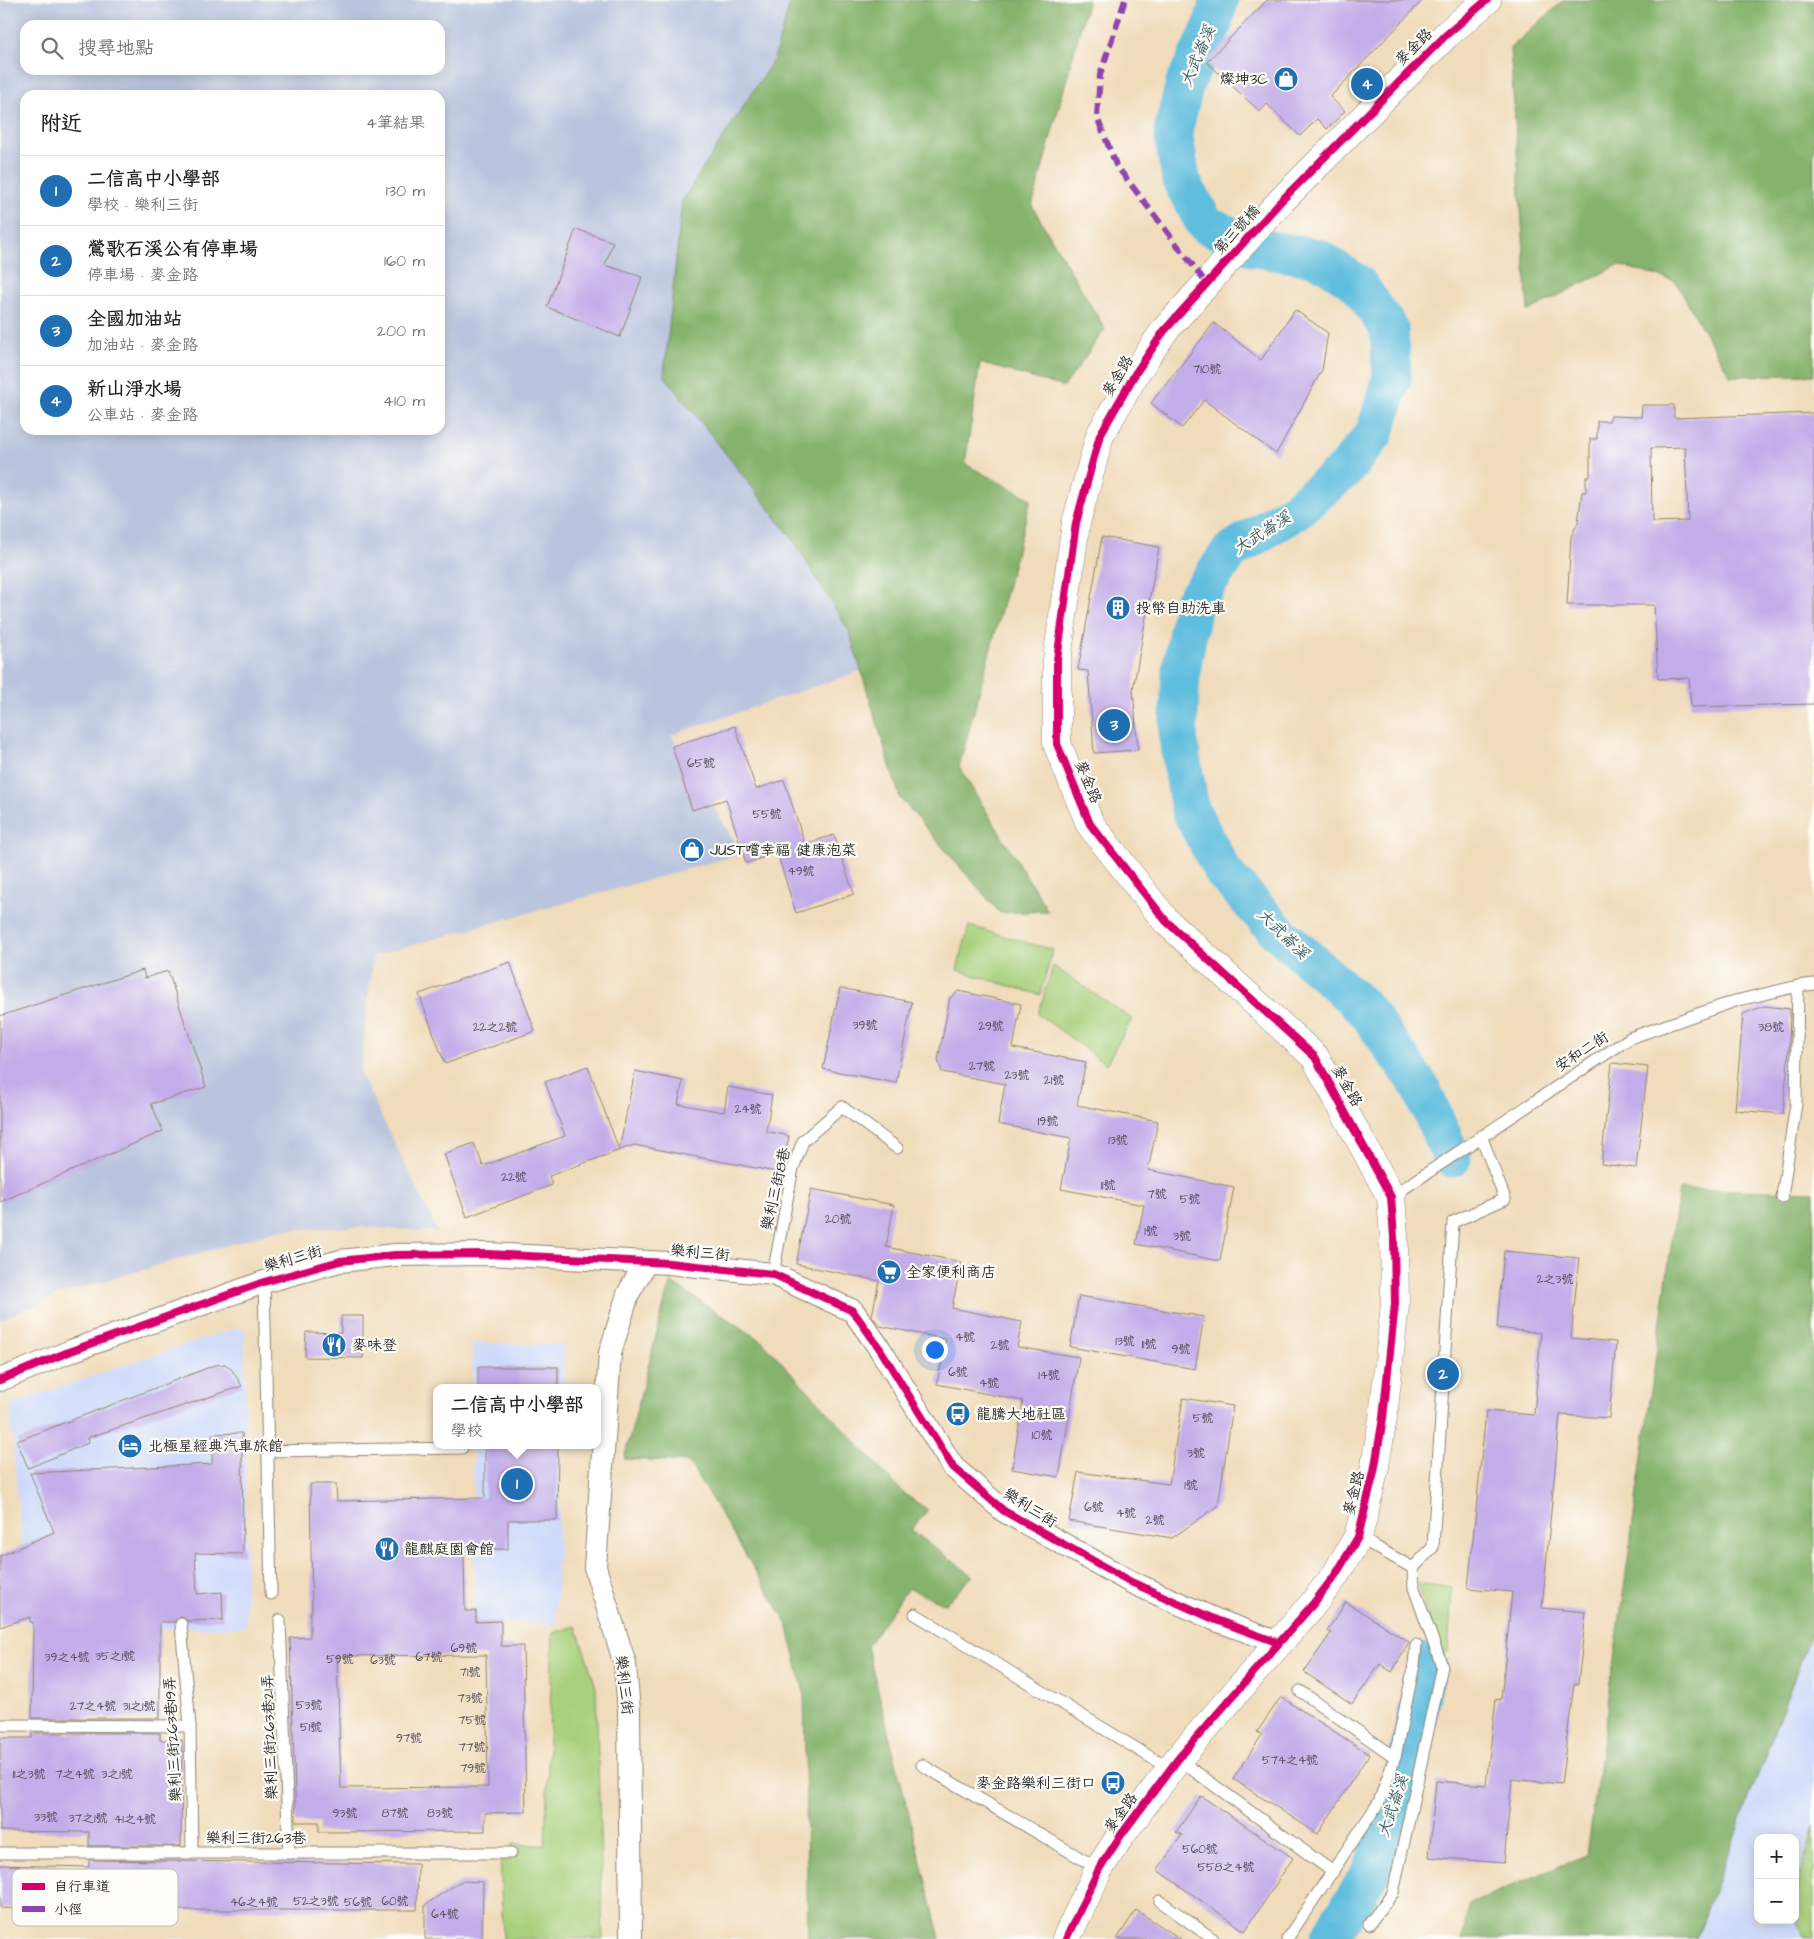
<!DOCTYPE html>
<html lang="zh-TW">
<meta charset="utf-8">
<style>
:root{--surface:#fff;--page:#f2f2f2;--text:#202124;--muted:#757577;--line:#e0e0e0;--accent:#1f6fb2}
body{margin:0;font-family:"Architects Daughter","LXGW WenKai TC",sans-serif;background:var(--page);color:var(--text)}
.controls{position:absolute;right:15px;bottom:15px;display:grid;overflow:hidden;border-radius:10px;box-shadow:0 2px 12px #0003}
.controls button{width:45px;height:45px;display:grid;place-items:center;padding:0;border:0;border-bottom:1px solid var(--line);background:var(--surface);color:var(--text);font:25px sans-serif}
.you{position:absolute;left:934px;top:1349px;width:18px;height:18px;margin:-12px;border:4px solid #fff;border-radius:50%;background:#1a73e8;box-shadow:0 0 0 8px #1a73e833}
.badge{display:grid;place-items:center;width:32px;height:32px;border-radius:50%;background:var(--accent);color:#fff;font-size:16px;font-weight:700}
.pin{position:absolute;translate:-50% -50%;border:2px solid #fff;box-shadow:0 1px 5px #0006}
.popup{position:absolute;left:433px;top:1384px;width:168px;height:65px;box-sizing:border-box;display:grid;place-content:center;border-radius:10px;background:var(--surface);filter:drop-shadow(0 1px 4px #0005);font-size:16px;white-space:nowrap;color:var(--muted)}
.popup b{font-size:19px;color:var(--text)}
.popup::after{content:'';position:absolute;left:50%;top:100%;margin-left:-10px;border:10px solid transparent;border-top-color:var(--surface)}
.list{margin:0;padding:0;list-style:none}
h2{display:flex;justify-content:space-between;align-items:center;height:65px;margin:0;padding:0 20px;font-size:21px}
h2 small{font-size:16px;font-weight:400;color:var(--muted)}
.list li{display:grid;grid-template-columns:32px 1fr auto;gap:15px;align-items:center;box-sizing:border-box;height:70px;padding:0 20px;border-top:1px solid var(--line)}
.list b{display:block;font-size:19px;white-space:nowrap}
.list p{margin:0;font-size:16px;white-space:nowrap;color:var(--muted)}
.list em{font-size:16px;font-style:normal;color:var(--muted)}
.icon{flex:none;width:28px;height:28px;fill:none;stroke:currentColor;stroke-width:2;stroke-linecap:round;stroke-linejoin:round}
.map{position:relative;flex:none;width:1814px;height:1939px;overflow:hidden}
.search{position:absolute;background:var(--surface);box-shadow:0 2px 12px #0003;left:20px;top:20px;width:425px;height:55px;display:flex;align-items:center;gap:12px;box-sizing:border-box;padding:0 18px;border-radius:15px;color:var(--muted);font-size:19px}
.panel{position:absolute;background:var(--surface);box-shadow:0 2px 12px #0003;left:20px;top:90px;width:425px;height:345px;border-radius:15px}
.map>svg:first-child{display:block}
.built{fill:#cedafa;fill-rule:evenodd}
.industrial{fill:#b9c4de;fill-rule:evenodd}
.green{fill:#a7d07c;stroke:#697e54}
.forest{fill:#85b26c;stroke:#586e4c}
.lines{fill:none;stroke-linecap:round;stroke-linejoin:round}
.river{stroke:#5fbdde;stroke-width:39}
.building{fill:#c2ace9;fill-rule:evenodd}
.service-casing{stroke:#8e8372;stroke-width:13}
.minor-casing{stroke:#8e8372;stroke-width:24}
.tertiary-casing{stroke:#8e8372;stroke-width:29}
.service{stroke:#fff;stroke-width:11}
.minor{stroke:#fff;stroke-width:22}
.tertiary{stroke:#fff;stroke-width:28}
.quiet{stroke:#8e44ad;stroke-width:6;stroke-dasharray:12 6;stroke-linecap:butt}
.cycleway-casing{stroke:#fdfcf7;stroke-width:11}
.cycleway{stroke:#d6006c;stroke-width:8}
.labels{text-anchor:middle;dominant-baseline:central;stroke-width:4.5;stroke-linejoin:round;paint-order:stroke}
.number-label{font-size:12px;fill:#514b5a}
.street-label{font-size:15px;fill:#2b2b2b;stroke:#fdfcf7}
.poi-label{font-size:15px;fill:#2b2b2b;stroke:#fdfcf7;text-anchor:start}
.water-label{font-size:16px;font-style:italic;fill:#3d5e6a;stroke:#fdfcf7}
.key{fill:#fdfcf7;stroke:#bebdba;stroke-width:1}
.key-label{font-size:14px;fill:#2b2b2b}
</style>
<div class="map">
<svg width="1814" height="1939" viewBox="0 0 1814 1939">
<rect width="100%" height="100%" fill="#fdfcf7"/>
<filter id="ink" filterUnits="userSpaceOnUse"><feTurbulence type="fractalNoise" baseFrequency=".02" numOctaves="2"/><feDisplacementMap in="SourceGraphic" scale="10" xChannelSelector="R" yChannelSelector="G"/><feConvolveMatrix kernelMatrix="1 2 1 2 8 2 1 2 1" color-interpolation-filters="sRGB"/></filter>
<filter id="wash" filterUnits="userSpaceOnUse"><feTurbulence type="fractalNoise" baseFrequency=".0096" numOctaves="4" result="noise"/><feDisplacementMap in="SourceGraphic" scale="20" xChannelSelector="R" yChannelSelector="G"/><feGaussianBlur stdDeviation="1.12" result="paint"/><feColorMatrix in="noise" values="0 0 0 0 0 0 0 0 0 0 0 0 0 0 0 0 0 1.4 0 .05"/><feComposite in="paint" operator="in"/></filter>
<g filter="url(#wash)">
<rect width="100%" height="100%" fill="#f0dbba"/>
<g class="built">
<path d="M235,1328L245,1330V1345L246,1627L77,1632L28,1626L10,1404Z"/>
<path d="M472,1343L564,1345L563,1388H473Z"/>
<path d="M473,1445H561L556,1624L475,1623Z"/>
<path d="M1814,1626V1939H1696ZM1758,1838H1795V1920H1758Z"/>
</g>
<path class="industrial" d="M0,0H791L774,59L682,201L664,375L792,538L849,631L861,671L671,735L742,854L373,956L360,1073L438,1232L362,1227L279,1230L57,1295L0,1320ZM25,25H440V70H25ZM25,95H440V430H25Z"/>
<g class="green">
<path d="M969,926L1053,950L1040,995L957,970Z"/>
<path d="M1053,966L1132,1019L1106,1064L1038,1014Z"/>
<path d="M1418,1583L1452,1588L1448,1652L1438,1651Z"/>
<path d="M576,1626L596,1687L603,1939H503L500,1853H511L512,1844L545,1845L553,1633Z"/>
<path d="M1814,1827V1939H1804C1785,1906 1806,1861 1814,1827Z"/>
</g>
<g class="forest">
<path d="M791,0H1088L1032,206L1105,329L1064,387L980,363L965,464L1031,499L959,767L1048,911L1000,913L900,798L849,631L792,538L664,375L682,201L774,59Z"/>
<path d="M1564,0H1814V375L1730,376L1675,281L1618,265L1528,311L1510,48Z"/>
<path d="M1679,1189L1814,1192V1626L1696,1939H1462L1470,1903L1587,1855Z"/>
<path d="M670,1282L762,1341L903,1493L928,1510L911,1530L973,1576L945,1604L908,1588L867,1646L940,1939H808L804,1693L787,1623L689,1462L624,1459Z"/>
</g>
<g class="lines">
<g class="river">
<path d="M1219,0L1212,27L1185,83L1173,131L1181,180L1205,224L1256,248L1318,258L1358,284L1389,329L1392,378L1375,432L1346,469L1295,511L1231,551L1193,603L1181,671L1178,738L1190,809L1223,872L1277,931L1365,1009L1421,1088L1452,1158"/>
<path d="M1329,1939L1372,1871L1409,1758L1427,1662"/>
</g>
</g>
<g id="blocks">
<g class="building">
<path d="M1267,0H1423L1330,97L1345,111L1327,129L1317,119L1300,136L1267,104L1260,112L1207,62Z"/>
<path d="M576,229L613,242L605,265L642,277L620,337L547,307Z"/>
<path d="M1295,310L1328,333L1322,370L1276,454L1204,400L1182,428L1151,403L1214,323L1261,360Z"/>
<path d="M1642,405H1674V418L1814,413V704L1691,707L1689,678L1658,679L1654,605H1567L1571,537L1578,522L1582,492H1586V477H1590V439H1597V421H1609L1611,416L1641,417ZM1685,447L1688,521L1652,522L1651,448Z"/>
<path d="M1102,537L1159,547L1133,689L1138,750L1094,753L1088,671L1078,670Z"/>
<path d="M735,726L756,789L784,780L805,844L834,835L854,894L796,913L777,853L746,863L726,799L692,810L672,746Z"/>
<path d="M510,962L535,1031L445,1064L419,994Z"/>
<path d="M143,970L145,978L168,971L206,1087L151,1104L163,1131L0,1202V1016Z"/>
<path d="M840,988L912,1002L896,1083L823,1069Z"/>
<path d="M958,991L1021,1004L1013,1048L1086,1062L1077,1105L1158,1121L1148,1170L1234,1187L1220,1261L1136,1244L1144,1205L1061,1189L1071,1138L998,1124L1005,1084L942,1072L938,1060L950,998Z"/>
<path d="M1764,1006L1790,1009L1789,1049L1783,1114L1735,1110L1743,1014Z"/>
<path d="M1612,1063L1648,1067L1636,1168L1601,1164Z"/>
<path d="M588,1066L619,1150L635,1071L683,1081L678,1104L724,1112L728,1087L772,1095L766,1131L789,1136L782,1173L634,1145L549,1176L552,1185L467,1217L444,1154L474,1143L483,1166L565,1136L545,1082Z"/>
<path d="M811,1189L894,1205L886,1247L961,1262L952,1308L1022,1322L1017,1347L1079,1357L1059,1477L1012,1469L1023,1401L937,1384L946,1339L880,1326L872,1316L879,1281L796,1264Z"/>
<path d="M1504,1251L1579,1258L1571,1338L1616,1342L1609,1418L1560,1415L1542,1608L1586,1612L1578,1684H1574L1561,1784L1512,1779L1504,1863L1429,1857L1436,1781L1486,1785L1496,1699L1501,1700L1512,1592L1468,1588L1486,1411L1534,1415L1541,1333L1497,1328Z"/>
<path d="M1079,1296L1204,1317L1195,1369L1070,1347Z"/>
<path d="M341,1316H363V1358L305,1357L306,1332L341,1333Z"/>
<path d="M225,1364L232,1370L242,1386L87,1438L88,1443L28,1468L17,1441L215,1365Z"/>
<rect x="478" y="1367" width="80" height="21"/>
<path d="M1183,1398L1233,1406L1218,1506L1172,1538L1069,1521L1078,1472L1169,1484Z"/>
<path d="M242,1433L243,1554L195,1553L197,1594L222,1592L223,1620L188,1621L181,1617L174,1622H160V1718H32L33,1622H30V1617L0,1627V1556L54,1532L30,1473L212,1464V1434Z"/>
<path d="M485,1445H558L557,1520H508V1549H464L465,1611H476V1622L501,1621V1646H523L526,1812L485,1813V1831L319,1832V1822H296L290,1638L310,1637V1612H312L310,1484H336L337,1501L485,1498ZM486,1655L488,1787L341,1788L337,1656Z"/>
<path d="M1346,1602L1409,1642L1392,1672L1380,1664L1352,1704L1304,1672L1331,1633L1327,1631Z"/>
<path d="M1281,1697L1369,1754L1318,1834L1233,1779L1262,1735L1257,1732Z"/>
<path d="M32,1733H160V1740H182L181,1846H89V1832L0,1831V1738H32Z"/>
<path d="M1201,1796L1293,1858L1245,1931L1157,1870L1182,1835L1176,1832Z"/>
<path d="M89,1860L418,1864L417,1910H85L0,1908V1865L89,1867Z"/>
<path d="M461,1881L483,1882L482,1939H425V1905Z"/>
<path d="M1136,1910L1181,1939H1117Z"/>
</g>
</g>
</g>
<g filter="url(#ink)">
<use href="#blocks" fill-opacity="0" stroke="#8e8372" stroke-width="1"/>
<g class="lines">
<defs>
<g id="service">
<path d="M1391,1197L1630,1038L1735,1001L1798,986L1814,984"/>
<path d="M1782,1197L1796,1104L1798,986"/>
<path d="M773,1274L793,1168L803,1141L842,1107L897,1148"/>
<path d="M264,1282L271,1594"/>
<path d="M268,1451L462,1448"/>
<path d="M1358,1537L1413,1568L1433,1547L1453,1222L1505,1199L1481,1136"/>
<path d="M915,1614L1170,1769"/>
<path d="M280,1620L289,1853"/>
<path d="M181,1624L190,1726L192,1853"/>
<path d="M1300,1691L1395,1757"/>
<path d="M0,1725L190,1726"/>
<path d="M1178,1759L1333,1872"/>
<path d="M922,1765L1099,1869"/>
<path d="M0,1853H511"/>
<path d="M1160,1901L1213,1939"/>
<path d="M1369,1924L1393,1893L1442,1666L1414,1588L1413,1568"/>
<path d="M1287,1939L1379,1802L1395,1757L1414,1665L1416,1645"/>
</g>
<g id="minor">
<path d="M0,1380L71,1351L264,1282L340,1261L395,1255L488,1254L669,1263L773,1274L853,1311L880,1349L953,1467L1004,1511L1131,1582L1216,1620L1279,1643"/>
<path d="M631,1939L629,1711L625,1664L595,1567L610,1353L628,1294L646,1262"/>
</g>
<path id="tertiary" d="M1066,1939L1099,1869L1121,1835L1178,1759L1313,1604L1336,1574L1358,1537L1374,1472L1383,1418L1395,1304L1394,1237L1391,1197L1315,1057L1166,921L1090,824L1057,744V660L1076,523L1100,435L1135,374L1164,331L1280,202L1446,35L1487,0"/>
</defs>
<use href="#service" class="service-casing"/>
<use href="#minor" class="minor-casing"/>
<use href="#tertiary" class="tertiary-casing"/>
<use href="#service" class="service"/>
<use href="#minor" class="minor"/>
<use href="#tertiary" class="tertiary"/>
<path class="quiet" d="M1125,0L1100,75L1097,117L1116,165L1207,284"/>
<defs>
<g id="cycleway">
<path d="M0,1380L71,1351L264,1282L340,1261L395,1255L488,1254L669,1263L773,1274L853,1311L880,1349L953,1467L1004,1511L1131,1582L1216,1620L1279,1643"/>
<path d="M1066,1939L1099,1869L1121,1835L1178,1759L1313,1604L1336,1574L1358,1537L1374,1472L1383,1418L1395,1304L1394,1237L1391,1197L1315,1057L1166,921L1090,824L1057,744V660L1076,523L1100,435L1135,374L1164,331L1280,202L1446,35L1487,0"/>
</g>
</defs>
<use href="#cycleway" class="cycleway-casing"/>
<use href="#cycleway" class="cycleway"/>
</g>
</g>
<defs>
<symbol id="shop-disc" viewBox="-11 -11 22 22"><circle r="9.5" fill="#1f6fb2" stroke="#fdfcf7"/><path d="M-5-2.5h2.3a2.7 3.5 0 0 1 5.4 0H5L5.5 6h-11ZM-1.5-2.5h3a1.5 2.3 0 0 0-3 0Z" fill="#fff"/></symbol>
<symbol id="building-disc" viewBox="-11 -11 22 22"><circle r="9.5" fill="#1f6fb2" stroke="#fdfcf7"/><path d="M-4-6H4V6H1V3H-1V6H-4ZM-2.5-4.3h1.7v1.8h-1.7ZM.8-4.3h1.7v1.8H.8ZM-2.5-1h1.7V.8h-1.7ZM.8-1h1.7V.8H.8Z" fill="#fff"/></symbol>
<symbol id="supermarket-disc" viewBox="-11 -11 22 22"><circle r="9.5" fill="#1f6fb2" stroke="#fdfcf7"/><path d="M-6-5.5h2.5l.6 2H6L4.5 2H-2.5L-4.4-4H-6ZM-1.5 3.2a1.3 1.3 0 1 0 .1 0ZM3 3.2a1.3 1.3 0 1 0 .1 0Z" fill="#fff"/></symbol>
<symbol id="restaurant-disc" viewBox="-11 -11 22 22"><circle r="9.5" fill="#1f6fb2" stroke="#fdfcf7"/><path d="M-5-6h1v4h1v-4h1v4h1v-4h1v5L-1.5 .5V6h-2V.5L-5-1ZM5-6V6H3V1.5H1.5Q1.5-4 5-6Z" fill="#fff"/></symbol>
<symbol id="bus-disc" viewBox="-11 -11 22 22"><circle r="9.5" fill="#1f6fb2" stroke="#fdfcf7"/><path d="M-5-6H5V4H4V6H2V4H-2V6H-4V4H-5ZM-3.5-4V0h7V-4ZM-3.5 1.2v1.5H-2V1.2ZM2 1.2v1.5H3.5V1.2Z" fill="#fff"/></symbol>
<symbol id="hotel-disc" viewBox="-11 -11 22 22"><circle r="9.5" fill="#1f6fb2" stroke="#fdfcf7"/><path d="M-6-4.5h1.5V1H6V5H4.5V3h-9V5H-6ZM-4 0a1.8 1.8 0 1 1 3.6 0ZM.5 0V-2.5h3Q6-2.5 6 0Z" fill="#fff"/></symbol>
</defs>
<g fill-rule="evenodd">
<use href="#shop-disc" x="1272" y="65" width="28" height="28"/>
<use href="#building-disc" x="1104" y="594" width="28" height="28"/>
<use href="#shop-disc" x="678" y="836" width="28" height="28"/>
<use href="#supermarket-disc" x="875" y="1258" width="28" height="28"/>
<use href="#restaurant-disc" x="320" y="1331" width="28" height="28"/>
<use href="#bus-disc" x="944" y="1400" width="28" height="28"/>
<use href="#hotel-disc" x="116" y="1432" width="28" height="28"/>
<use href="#restaurant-disc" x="373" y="1535" width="28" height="28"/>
<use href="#bus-disc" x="1099" y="1769" width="28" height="28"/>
</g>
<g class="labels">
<g class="number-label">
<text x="1207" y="369">710號</text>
<text x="701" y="763">65號</text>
<text x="767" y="814">55號</text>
<text x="801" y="871">49號</text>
<text x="865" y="1025">39號</text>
<text x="991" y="1026">29號</text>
<text x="495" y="1027">22之2號</text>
<text x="1771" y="1027">38號</text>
<text x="982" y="1066">27號</text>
<text x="1017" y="1075">23號</text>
<text x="1054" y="1080">21號</text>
<text x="748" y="1109">24號</text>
<text x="1048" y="1121">19號</text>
<text x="1118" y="1140">13號</text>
<text x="514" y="1177">22號</text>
<text x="1108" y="1185">11號</text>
<text x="1157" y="1194">7號</text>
<text x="1190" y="1199">5號</text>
<text x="838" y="1219">20號</text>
<text x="1151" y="1231">1號</text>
<text x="1182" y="1236">3號</text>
<text x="1555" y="1279">2之3號</text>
<text x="965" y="1337">4號</text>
<text x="1125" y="1341">13號</text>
<text x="1149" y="1344">11號</text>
<text x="1000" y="1345">2號</text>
<text x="1181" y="1349">9號</text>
<text x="958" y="1372">6號</text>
<text x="1049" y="1375">14號</text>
<text x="989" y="1383">4號</text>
<text x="1203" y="1418">5號</text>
<text x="1042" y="1435">10號</text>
<text x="1196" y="1453">3號</text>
<text x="1191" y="1485">1號</text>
<text x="1094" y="1507">6號</text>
<text x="1126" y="1513">4號</text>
<text x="1155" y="1520">2號</text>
<text x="464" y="1648">69號</text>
<text x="115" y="1656">35之1號</text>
<text x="67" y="1657">39之4號</text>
<text x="429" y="1657">67號</text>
<text x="340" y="1659">59號</text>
<text x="383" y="1660">63號</text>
<text x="470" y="1672">71號</text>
<text x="470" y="1698">73號</text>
<text x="309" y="1705">53號</text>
<text x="93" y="1706">27之4號</text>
<text x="139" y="1706">31之1號</text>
<text x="472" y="1720">75號</text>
<text x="311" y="1727">51號</text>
<text x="409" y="1738">97號</text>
<text x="472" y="1747">77號</text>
<text x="1290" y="1760">574之4號</text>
<text x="473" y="1768">79號</text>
<text x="29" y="1774">11之3號</text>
<text x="75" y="1774">7之4號</text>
<text x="117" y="1774">3之1號</text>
<text x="345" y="1813">93號</text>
<text x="395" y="1813">87號</text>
<text x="440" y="1813">83號</text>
<text x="46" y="1817">33號</text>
<text x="88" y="1818">37之1號</text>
<text x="135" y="1819">41之4號</text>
<text x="1200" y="1849">560號</text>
<text x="1226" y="1867">558之4號</text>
<text x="316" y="1901">52之3號</text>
<text x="395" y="1901">60號</text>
<text x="254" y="1902">46之4號</text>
<text x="358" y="1902">56號</text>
<text x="445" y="1914">64號</text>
</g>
<g class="street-label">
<text transform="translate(1414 47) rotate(-45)">麥金路</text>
<text transform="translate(1237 230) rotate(-48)">第三號橋</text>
<text transform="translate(1118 376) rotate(-59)">麥金路</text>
<text transform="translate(1088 782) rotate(67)">麥金路</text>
<text transform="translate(1582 1052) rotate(-33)">安和二街</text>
<text transform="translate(1347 1086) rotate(60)">麥金路</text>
<text transform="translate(776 1189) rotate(-77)">樂利三街8巷</text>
<text transform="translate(700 1253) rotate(5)">樂利三街</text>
<text transform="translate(293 1259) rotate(-16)">樂利三街</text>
<text transform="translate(1354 1493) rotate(-76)">麥金路</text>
<text transform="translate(1030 1508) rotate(32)">樂利三街</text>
<text transform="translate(624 1685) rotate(83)">樂利三街</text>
<text transform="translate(270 1737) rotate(-92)">樂利三街263巷21弄</text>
<text transform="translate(173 1739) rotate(-93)">樂利三街263巷19弄</text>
<text transform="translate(1121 1813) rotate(-54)">麥金路</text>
<text x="256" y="1838">樂利三街263巷</text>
</g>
<g class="poi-label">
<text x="1268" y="79" text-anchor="end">燦坤3C</text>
<text x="1136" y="608">投幣自助洗車</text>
<text x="710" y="850">JUST嚐幸福 健康泡菜</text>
<text x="906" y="1272">全家便利商店</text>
<text x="352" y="1345">麥味登</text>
<text x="976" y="1414">龍騰大地社區</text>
<text x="148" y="1446">北極星經典汽車旅館</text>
<text x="404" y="1549">龍麒庭園會館</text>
<text x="1096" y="1783" text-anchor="end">麥金路樂利三街口</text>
</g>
<g class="water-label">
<text transform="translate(1198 56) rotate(-67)">大武崙溪</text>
<text transform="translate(1262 533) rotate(-33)">大武崙溪</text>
<text transform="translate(1283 934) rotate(44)">大武崙溪</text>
<text transform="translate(1393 1806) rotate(-72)">大武崙溪</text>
</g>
</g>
<rect x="12" y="1869" width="166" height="57" rx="8" class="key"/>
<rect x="22" y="1883" width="23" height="7" fill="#d6006c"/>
<rect x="22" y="1906" width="23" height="6" fill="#8e44ad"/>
<g class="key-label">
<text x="54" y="1891">自行車道</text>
<text x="54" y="1914">小徑</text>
</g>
</svg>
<div class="controls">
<button>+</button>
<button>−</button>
</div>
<div class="you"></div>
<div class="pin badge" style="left:517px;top:1484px">1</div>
<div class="popup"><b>二信高中小學部</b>學校</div>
<div class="pin badge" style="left:1443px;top:1374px">2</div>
<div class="pin badge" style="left:1114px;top:725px">3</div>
<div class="pin badge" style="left:1367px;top:84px">4</div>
<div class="search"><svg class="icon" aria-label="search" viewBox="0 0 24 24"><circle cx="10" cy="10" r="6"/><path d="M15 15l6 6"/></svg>搜尋地點</div>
<section class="panel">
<h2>附近<small>4筆結果</small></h2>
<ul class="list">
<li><span class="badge">1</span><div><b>二信高中小學部</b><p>學校 · 樂利三街</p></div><em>130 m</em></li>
<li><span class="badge">2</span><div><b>鶯歌石溪公有停車場</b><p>停車場 · 麥金路</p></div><em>160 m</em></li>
<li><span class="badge">3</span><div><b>全國加油站</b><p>加油站 · 麥金路</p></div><em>200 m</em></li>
<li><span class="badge">4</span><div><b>新山淨水場</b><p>公車站 · 麥金路</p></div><em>410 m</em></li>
</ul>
</section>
</div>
